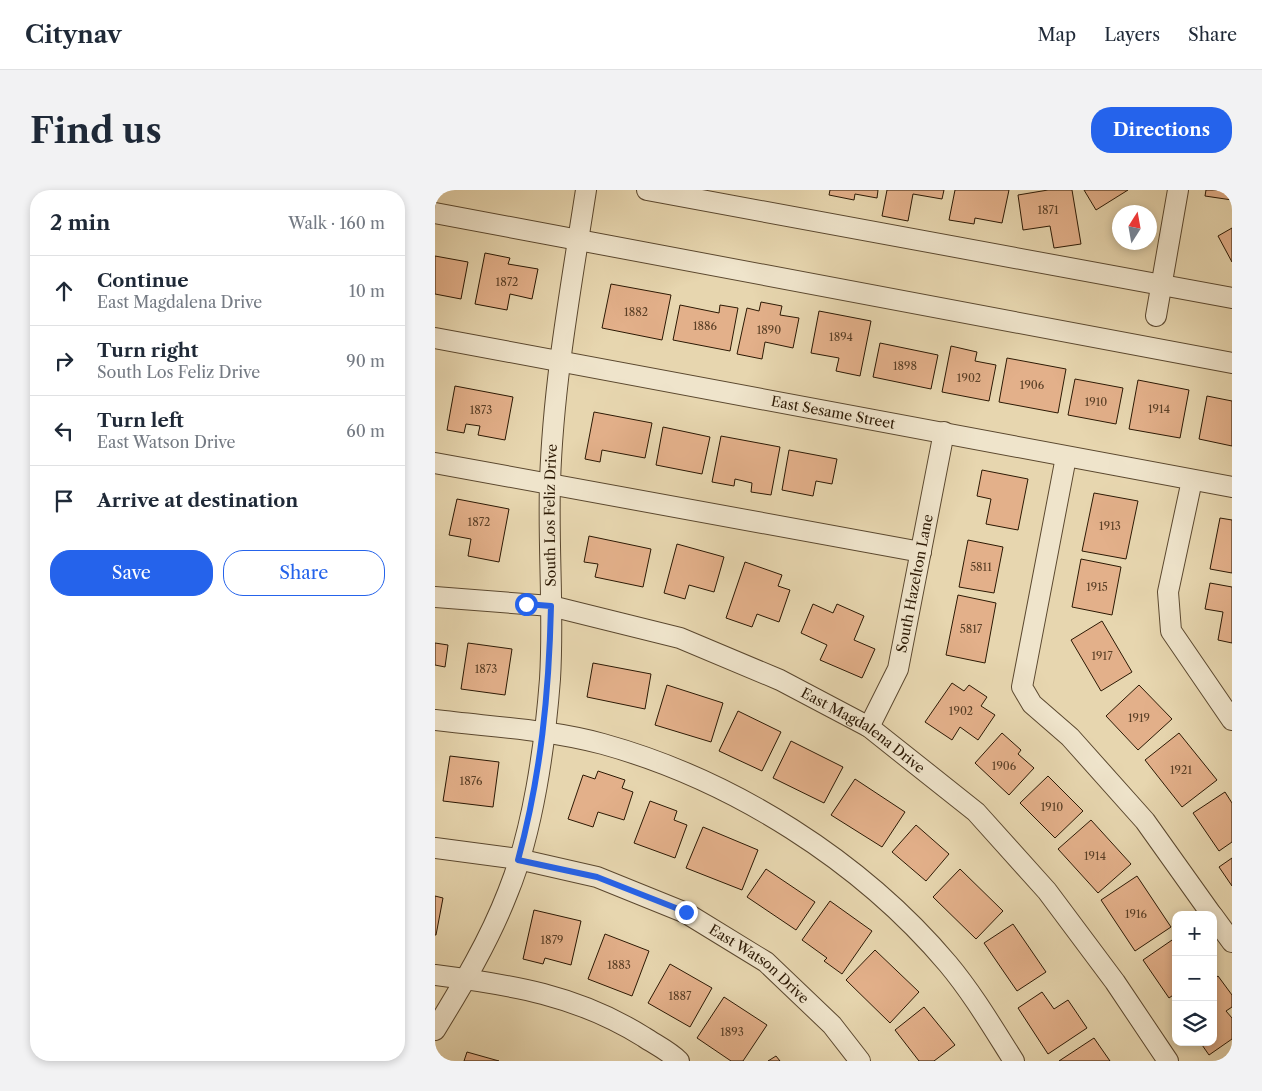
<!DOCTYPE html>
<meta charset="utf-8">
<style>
:root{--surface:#fff;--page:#f2f2f3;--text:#1f2937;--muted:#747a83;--line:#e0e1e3;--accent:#2563eb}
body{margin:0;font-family:"Libre Caslon Text",serif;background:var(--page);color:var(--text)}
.controls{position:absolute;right:15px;bottom:15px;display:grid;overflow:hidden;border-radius:10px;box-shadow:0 2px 8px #0003}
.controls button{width:45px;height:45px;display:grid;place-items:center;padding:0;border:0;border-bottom:1px solid var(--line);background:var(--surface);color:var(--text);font:25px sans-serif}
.compass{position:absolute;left:677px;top:15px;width:45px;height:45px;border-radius:50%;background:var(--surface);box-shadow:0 2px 8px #0003;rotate:11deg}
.stop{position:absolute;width:15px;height:15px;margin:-11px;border:4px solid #2563eb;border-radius:50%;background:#fff}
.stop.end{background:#2563eb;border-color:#fff;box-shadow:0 1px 5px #0008}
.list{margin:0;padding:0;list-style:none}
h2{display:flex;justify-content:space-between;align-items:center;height:65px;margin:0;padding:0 20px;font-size:21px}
h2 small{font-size:16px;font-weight:400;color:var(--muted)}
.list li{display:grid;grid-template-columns:32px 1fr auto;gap:15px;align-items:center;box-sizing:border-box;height:70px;padding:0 20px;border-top:1px solid var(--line)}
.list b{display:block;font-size:19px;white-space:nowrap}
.list p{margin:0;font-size:16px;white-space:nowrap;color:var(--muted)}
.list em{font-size:16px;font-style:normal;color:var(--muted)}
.actions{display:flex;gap:10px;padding:15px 20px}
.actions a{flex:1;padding:11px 0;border:1px solid var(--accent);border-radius:20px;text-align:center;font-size:18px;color:var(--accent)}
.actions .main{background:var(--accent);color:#fff}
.icon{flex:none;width:28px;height:28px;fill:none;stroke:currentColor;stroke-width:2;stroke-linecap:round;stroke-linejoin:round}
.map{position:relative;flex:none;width:797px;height:871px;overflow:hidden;border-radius:20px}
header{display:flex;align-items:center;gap:30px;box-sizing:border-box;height:70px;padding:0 25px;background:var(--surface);border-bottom:1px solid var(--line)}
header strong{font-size:24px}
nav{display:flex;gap:28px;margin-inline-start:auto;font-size:18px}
.intro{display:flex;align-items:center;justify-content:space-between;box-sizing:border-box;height:120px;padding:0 30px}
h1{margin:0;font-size:35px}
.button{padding:12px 22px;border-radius:20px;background:var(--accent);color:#fff;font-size:18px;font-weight:700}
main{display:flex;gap:30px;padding:0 30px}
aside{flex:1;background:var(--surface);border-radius:20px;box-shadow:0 2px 8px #0003}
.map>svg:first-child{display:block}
.building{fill:#e3b08a;stroke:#2c1904}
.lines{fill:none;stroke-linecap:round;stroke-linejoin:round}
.minor-casing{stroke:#5b482f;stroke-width:22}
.minor{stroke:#efe4cb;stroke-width:20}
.route{stroke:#2563eb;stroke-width:6}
.labels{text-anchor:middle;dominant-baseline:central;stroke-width:4;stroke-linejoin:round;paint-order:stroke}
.number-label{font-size:11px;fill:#5a3f26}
.street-label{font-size:14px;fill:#2c1904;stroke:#efe4cb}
</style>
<header>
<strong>Citynav</strong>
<nav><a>Map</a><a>Layers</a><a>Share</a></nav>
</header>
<div class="intro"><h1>Find us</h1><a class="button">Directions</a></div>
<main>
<aside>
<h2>2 min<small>Walk · 160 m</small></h2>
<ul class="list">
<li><svg class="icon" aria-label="ahead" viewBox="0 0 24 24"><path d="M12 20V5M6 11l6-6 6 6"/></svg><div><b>Continue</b><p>East Magdalena Drive</p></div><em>10 m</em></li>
<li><svg class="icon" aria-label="right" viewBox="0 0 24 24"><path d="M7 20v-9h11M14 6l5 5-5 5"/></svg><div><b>Turn right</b><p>South Los Feliz Drive</p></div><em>90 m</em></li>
<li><svg class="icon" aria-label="left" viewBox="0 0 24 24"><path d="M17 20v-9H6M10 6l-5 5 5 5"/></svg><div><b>Turn left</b><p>East Watson Drive</p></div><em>60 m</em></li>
<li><svg class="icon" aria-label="arrive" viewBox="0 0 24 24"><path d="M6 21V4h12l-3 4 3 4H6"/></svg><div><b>Arrive at destination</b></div></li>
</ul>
<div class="actions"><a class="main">Save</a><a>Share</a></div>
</aside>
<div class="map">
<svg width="797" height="871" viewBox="0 0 797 871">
<rect width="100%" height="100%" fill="#e7d6af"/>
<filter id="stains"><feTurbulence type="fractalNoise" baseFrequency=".004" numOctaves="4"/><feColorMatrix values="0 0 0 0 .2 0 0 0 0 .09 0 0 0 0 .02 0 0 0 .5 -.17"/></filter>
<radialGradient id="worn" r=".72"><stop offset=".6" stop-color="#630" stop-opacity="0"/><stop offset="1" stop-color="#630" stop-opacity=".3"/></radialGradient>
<g class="building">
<path d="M395,0H443L442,8L420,4L419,10L394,5Z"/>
<path d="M452,0H509L507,9L478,4L473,31L447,26Z"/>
<path d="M520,0H574L567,33L540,28L539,34L514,30Z"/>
<path d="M613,0H637L646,54L619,58L615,36L588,40L583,5Z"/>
<path d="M649,0H693L661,20Z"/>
<path d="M771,0H797V10L770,6Z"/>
<path d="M797,38V72L783,46Z"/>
<path d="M50,63L75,68L73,74L103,79L97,109L75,104L72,120L40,114Z"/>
<path d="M0,66L33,72L26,109L0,104Z"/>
<path d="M176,94L236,105L227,150L167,138Z"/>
<path d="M326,112L347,116L345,125L364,128L358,158L330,152L327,169L302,164L312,118L324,121Z"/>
<path d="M245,115L284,123L285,115L303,118L295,161L238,150Z"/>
<path d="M384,121L436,131L425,186L401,181L404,168L376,163Z"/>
<path d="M445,153L503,165L496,199L438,187Z"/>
<path d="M516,156L542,162L540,171L561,175L554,211L507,202Z"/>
<path d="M572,168L631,179L623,223L564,212Z"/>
<path d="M640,189L688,198L681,234L633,225Z"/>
<path d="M703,190L754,200L745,248L694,239Z"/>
<path d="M20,196L78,207L70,250L43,245L45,236L31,234L29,243L12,240Z"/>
<path d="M772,206L797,211V256L764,249Z"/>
<path d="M159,222L217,233L210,268L167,260L165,272L150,269Z"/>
<path d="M228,237L275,247L267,284L221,275Z"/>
<path d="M286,246L345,257L336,305L316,302L317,293L300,289L299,296L277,292Z"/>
<path d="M354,260L402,269L397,294L381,291L378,306L347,300Z"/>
<path d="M547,280L593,289L583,340L551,334L556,309L542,306Z"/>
<path d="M659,303L703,311L691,369L647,361Z"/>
<path d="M22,309L74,319L64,372L33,366L36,349L14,345Z"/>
<path d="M785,328L797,330V383L775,379Z"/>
<path d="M154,346L216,359L208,397L160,387L163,374L149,372Z"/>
<path d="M533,350L568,357L559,403L524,397Z"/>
<path d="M242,354L289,367L279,402L254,395L250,409L229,403Z"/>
<path d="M646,369L686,377L677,425L637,417Z"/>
<path d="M310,372L347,385L343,396L355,400L344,432L322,424L317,437L291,428Z"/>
<path d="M775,393L797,397V453L783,450L788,422L770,419Z"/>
<path d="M523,405L561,413L550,473L511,465Z"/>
<path d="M378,414L398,423L402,414L429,426L419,450L440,459L427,488L385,470L392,455L366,443Z"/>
<path d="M667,431L697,482L666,501L636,450Z"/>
<path d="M0,453L13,455L10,477L0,475Z"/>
<path d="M33,453L77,459L70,505L26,499Z"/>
<path d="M158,473L216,484L210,519L152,507Z"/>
<path d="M517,493L529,501L534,495L552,507L546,516L560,525L543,550L525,537L517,550L490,532Z"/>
<path d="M232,495L288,513L276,552L220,535Z"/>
<path d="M704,495L737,529L703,560L671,526Z"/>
<path d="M303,521L346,542L327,581L284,561Z"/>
<path d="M567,543L586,560L583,564L599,578L574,605L540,573Z"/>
<path d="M744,543L782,590L747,617L710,570Z"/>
<path d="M356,551L408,577L389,613L338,588Z"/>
<path d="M15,566L64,572L58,617L8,611Z"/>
<path d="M163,581L190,590L187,598L198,602L189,630L163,622L158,637L133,629L148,585L160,589Z"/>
<path d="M613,586L648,621L620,648L585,613Z"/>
<path d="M420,589L470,622L447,657L396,625Z"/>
<path d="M790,602L797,613V652L784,661L758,623Z"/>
<path d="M215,611L242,621L239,630L252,635L240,668L199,653Z"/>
<path d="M656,630L696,674L663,703L623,659Z"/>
<path d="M481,635L514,664L491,691L457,662Z"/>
<path d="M268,637L323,660L307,700L251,678Z"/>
<path d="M797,668V696L784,677Z"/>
<path d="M331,679L380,712L361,740L312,707Z"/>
<path d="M525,679L568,721L541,749L498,707Z"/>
<path d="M702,686L736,737L700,761L666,710Z"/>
<path d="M0,706L8,708L1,745H0Z"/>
<path d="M395,711L437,741L407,784L389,771L392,768L367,750Z"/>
<path d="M99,720L146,731L136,775L110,768L108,774L88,769Z"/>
<path d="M578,734L611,782L582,801L549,753Z"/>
<path d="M170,744L214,761L197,806L153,789Z"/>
<path d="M740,748L741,803L734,808L708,770Z"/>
<path d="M440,760L484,802L455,833L411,790Z"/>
<path d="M235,774L277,798L255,837L213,813Z"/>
<path d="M783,786L797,805V817L791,821L797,828V849L774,865L765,852H778V790Z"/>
<path d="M607,802L619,819L633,810L652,838L613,864L583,818Z"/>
<path d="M289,807L332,835L308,871H296L262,848Z"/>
<path d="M489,817L520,855L499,871H484L460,840Z"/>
<path d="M659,848L675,871H624Z"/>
<path d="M32,862L64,871H29Z"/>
<path d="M341,866L345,871H333Z"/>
</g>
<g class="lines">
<defs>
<g id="minor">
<path d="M212,0L797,108"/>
<path d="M0,23L797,173"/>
<path d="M721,126L743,0"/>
<path id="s1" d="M0,148L797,297"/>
<path d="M631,267L587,497L597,514L635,547L710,631L777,725"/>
<path d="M0,273L486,362"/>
<path d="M757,290L733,402L736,441L797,530"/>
<path id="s2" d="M0,407L116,416L245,448L345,490L434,537L541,622L612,701L680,792L733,871"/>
<path d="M0,530C56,537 113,539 168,554C298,590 426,671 513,774C538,804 558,838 579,871"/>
<path id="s3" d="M434,537L463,479L509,242"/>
<path id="s4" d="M0,658L83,669L162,687L251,723L331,772L397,835L425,871"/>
<path d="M778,726L797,752"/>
<path d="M0,785C77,795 142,805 209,847C221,855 234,861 244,871"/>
<path id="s5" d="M0,840C27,796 54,751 73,702C98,641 110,555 115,489C119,424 113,359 115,293C118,195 136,97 151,0"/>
</g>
</defs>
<use href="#minor" class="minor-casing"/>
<use href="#minor" class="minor"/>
</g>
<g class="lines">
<path class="route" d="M91,414L116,416C114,503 106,585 83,670L162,687L251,722"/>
</g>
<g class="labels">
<g class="number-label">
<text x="613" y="20">1871</text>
<text x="72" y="92">1872</text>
<text x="201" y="122">1882</text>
<text x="270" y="136">1886</text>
<text x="334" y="140">1890</text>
<text x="406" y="147">1894</text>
<text x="470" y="176">1898</text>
<text x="534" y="188">1902</text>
<text x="597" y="195">1906</text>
<text x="661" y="212">1910</text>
<text x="724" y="219">1914</text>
<text x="46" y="220">1873</text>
<text x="44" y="332">1872</text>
<text x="675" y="336">1913</text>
<text x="546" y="377">5811</text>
<text x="662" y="397">1915</text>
<text x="536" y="439">5817</text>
<text x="667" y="466">1917</text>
<text x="51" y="479">1873</text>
<text x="526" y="521">1902</text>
<text x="704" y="528">1919</text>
<text x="569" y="576">1906</text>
<text x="746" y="580">1921</text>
<text x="36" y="591">1876</text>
<text x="617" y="617">1910</text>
<text x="660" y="666">1914</text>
<text x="701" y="724">1916</text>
<text x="117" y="750">1879</text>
<text x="184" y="775">1883</text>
<text x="245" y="806">1887</text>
<text x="297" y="842">1893</text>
</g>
<g class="street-label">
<text stroke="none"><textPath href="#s1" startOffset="405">East Sesame Street</textPath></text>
<text stroke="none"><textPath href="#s5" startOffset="538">South Los Feliz Drive</textPath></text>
<text stroke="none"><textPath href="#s3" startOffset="152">South Hazelton Lane</textPath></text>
<text stroke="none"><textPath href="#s2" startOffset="455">East Magdalena Drive</textPath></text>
<text stroke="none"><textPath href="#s4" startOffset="350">East Watson Drive</textPath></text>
</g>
</g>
<rect width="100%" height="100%" filter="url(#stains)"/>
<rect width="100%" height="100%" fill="url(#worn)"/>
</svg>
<div class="controls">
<button>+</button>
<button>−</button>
<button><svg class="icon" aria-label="layers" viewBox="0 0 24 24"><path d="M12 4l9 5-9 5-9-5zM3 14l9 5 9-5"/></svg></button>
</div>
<svg class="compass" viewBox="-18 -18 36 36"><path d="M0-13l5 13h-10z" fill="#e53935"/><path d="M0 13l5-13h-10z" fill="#747a83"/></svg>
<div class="stop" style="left:91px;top:414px"></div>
<div class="stop end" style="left:251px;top:722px"></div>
</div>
</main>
